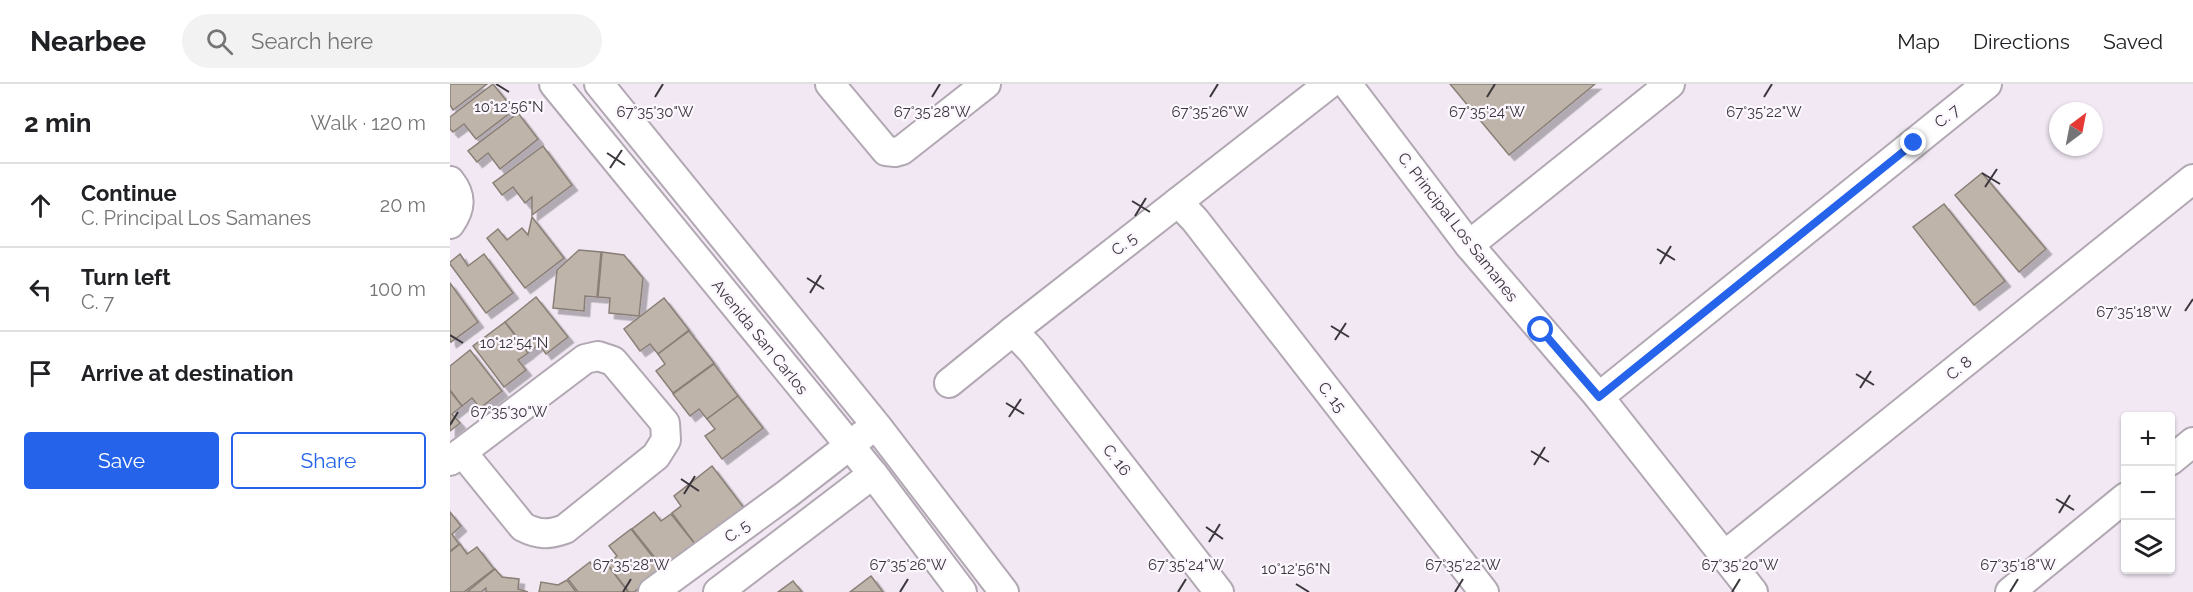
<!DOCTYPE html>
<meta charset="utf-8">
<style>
:root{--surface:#fff;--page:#f2f2f2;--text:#202124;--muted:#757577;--line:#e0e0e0;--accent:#2563eb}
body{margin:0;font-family:Raleway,sans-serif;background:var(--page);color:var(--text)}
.controls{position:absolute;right:18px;bottom:18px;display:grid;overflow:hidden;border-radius:6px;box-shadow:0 2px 4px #0004}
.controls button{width:54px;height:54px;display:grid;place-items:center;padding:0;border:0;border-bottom:2px solid var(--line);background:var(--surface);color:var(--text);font:30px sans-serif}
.compass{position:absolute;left:1599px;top:18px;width:54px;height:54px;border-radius:50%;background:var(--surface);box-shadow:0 2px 4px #0004;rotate:32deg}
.stop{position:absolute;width:18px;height:18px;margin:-14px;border:4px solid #2563eb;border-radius:50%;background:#fff}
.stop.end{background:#2563eb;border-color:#fff;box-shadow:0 2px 6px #0008}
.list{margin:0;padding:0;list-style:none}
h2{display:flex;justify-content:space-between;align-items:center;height:78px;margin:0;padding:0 24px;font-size:26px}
h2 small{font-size:20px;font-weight:400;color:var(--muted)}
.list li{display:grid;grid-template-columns:39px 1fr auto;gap:18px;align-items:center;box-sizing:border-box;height:84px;padding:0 24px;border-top:2px solid var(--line)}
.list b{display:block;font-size:22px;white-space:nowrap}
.list p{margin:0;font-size:20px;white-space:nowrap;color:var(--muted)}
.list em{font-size:20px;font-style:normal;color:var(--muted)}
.actions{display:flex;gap:12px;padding:18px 24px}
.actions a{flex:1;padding:14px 0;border:2px solid var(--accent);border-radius:6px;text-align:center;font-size:21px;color:var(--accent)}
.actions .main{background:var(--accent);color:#fff}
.icon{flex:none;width:33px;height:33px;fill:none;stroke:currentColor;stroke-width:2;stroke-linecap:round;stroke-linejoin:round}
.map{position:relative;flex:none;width:1743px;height:508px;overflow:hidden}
header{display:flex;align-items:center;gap:36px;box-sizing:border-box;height:84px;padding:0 30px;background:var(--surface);border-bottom:2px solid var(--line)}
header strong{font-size:28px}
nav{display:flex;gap:33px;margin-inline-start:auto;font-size:21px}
.search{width:420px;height:54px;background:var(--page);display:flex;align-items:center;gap:15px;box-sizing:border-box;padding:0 21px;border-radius:33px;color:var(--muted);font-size:22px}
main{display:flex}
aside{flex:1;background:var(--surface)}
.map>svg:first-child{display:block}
.building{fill:#bfb4aa;stroke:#897f76;stroke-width:1.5;filter:url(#shadow)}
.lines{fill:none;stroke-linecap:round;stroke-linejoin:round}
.minor-casing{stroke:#b2a8b3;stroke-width:32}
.minor{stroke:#fff;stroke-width:28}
.route{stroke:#2563eb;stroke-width:8}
.ticks{fill:none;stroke:#3a363b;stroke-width:2}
.labels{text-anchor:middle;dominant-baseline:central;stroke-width:4.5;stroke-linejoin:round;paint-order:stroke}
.street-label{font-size:16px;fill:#3a363b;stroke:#fcf6fe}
.ticks-label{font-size:15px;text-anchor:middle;fill:#3a363b;stroke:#fcf6fe;stroke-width:4.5;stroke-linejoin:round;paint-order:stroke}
</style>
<header>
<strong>Nearbee</strong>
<div class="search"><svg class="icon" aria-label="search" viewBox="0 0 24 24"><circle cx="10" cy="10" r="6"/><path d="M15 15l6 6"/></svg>Search here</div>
<nav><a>Map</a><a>Directions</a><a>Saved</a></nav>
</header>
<main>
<aside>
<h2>2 min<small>Walk · 120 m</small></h2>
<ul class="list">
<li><svg class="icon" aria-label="ahead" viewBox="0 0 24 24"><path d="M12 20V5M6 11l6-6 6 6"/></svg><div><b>Continue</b><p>C. Principal Los Samanes</p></div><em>20 m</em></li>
<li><svg class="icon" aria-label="left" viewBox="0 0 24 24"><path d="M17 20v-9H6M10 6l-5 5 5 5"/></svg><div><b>Turn left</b><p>C. 7</p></div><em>100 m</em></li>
<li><svg class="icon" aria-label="arrive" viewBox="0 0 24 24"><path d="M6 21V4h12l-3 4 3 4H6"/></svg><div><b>Arrive at destination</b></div></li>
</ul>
<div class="actions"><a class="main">Save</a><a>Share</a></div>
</aside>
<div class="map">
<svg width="1743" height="508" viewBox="0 0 1743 508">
<defs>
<filter id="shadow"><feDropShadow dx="5.5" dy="5.5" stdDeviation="0" flood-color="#0004"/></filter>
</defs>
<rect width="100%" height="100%" fill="#f1e8f3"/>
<g class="building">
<path d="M0,0H37L3,26L0,21Z"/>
<path d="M43,0L64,26L26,55L14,40L3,48L0,45V33Z"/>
<path d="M1000,0H1145L1059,71Z"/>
<path d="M68,29L88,55L50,85L38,69L27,78L18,67Z"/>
<path d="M93,62L122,101L82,131V113L75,119L63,103L52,111L43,99Z"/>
<path d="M1532,89L1596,165L1569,188L1505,111Z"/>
<path d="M1494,120L1555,197L1524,221L1463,143Z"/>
<path d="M82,133L114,174L75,204L37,154L48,145L57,156L72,144L78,151Z"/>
<path d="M129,166L151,168L147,213L135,212L134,227L103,224L107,186Z"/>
<path d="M152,168L174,171L193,194L189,232L159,229L160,214L148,213Z"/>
<path d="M10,170L18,182L34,170L63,209L36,229L0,180V178Z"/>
<path d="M0,199L28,238L1,258L0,256Z"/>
<path d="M86,213L118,253L96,270L89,260L79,268L55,238Z"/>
<path d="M214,214L239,246L208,270L200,260L190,267L174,245Z"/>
<path d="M55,238L78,269L68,276L76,286L54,303L23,262Z"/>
<path d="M239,247L264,279L223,309L206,287L215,280L208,270Z"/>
<path d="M20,266L52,307L30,324L22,314L12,322L0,306V282Z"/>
<path d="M264,280L288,312L257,335L249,325L240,332L223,310Z"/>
<path d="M0,307L12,322L2,330L10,339L0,347Z"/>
<path d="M288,312L313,344L272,375L255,352L265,345L257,335Z"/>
<path d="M262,382L294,424L245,460L222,429L231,422L224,412Z"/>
<path d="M0,428L11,442L2,450L9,460L0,467Z"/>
<path d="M204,428L211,437L221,430L245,460L214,485L182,445Z"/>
<path d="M181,445L213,486L184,508H179L157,480L167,472L159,462Z"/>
<path d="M10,460L17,470L27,463L44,485L14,508H0V468Z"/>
<path d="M140,478L147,488L157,480L178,508H128L118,495Z"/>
<path d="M45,485L52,493L69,495L68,505L78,508H36V504L31,508H17Z"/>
<path d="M421,492L433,508H400Z"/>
<path d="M117,496L126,508H89L91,498L108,501Z"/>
<path d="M343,497L352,508H328Z"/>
</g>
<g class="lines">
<defs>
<g id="minor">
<path d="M104,0L423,390L512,508"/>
<path d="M149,0L426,341L554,508"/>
<path d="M380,0L436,67L445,68L452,66L536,0"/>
<path d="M897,0L1019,161L1149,313L1303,508"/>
<path d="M0,97C12,112 11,124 0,140"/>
<path d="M728,118L745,136L1034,508"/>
<path d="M1019,161L1220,0"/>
<path d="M563,247L582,267L769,508"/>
<path d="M499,299L563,247L879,0"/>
<path d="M1149,313L1537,0"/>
<path d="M0,377L12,368L135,275L148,272L163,277L215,339L216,356L206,372L115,445C99,451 89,451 73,443L12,368"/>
<path d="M1720,377L1743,358"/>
<path d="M1275,471L1743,95"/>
<path d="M203,508L337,410L413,351"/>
<path d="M268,508L423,390"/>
<path d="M1560,508L1676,413"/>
</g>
</defs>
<use href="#minor" class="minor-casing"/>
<use href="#minor" class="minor"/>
</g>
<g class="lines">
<path class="route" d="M1091,246L1149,313L1464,59"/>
</g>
<path class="ticks" d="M46,0L59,8M205,13L213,0M482,13L490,0M760,13L768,0M1037,13L1045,0M1314,13L1322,0M157,69L175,81M160,84L172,66M1532,89L1550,100M1535,103L1547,85M682,117L700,128M685,132L696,114M1207,165L1225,176M1210,180L1221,162M357,194L374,205M360,209L371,191M1735,227L1743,215M881,242L899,253M0,251L13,259M885,256L896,239M1406,290L1424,301M1410,304L1421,287M556,319L574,330M559,333L571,315M0,341L8,328M1081,367L1099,378M1084,381L1095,363M231,395L249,407M234,410L245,392M1606,415L1624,426M1609,429L1620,411M756,443L773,455M759,458L770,440M846,500L859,508M173,508L181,495M450,508L458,495M728,508L736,495M1005,508L1013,495M1282,508L1290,495M1560,508L1568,495"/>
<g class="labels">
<g class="street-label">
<text transform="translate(1497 32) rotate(-39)">C. 7</text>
<text transform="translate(1008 143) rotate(52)">C. Principal Los Samanes</text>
<text transform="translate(674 160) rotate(-38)">C. 5</text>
<text transform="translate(310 253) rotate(51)">Avenida San Carlos</text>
<text transform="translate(1509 284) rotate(-39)">C. 8</text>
<text transform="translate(882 313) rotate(52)">C. 15</text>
<text transform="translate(667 376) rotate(52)">C. 16</text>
<text transform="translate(287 447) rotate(-36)">C. 5</text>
</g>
</g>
<g class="ticks-label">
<text x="59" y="28">10°12'56"N</text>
<text x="205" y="33">67°35'30"W</text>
<text x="482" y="33">67°35'28"W</text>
<text x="760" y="33">67°35'26"W</text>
<text x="1037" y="33">67°35'24"W</text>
<text x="1314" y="33">67°35'22"W</text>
<text x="1684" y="233">67°35'18"W</text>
<text x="64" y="264">10°12'54"N</text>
<text x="59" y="333">67°35'30"W</text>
<text x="181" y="486">67°35'28"W</text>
<text x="458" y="486">67°35'26"W</text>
<text x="736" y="486">67°35'24"W</text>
<text x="1013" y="486">67°35'22"W</text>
<text x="1290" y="486">67°35'20"W</text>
<text x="1568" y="486">67°35'18"W</text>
<text x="846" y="490">10°12'56"N</text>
</g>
</svg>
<div class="controls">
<button>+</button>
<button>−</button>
<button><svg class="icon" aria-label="layers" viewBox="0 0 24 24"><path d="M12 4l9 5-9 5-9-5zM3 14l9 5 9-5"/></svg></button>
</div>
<svg class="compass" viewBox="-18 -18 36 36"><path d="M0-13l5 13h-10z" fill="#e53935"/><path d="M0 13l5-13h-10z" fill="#757577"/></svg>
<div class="stop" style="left:1091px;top:246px"></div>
<div class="stop end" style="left:1464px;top:59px"></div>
</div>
</main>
